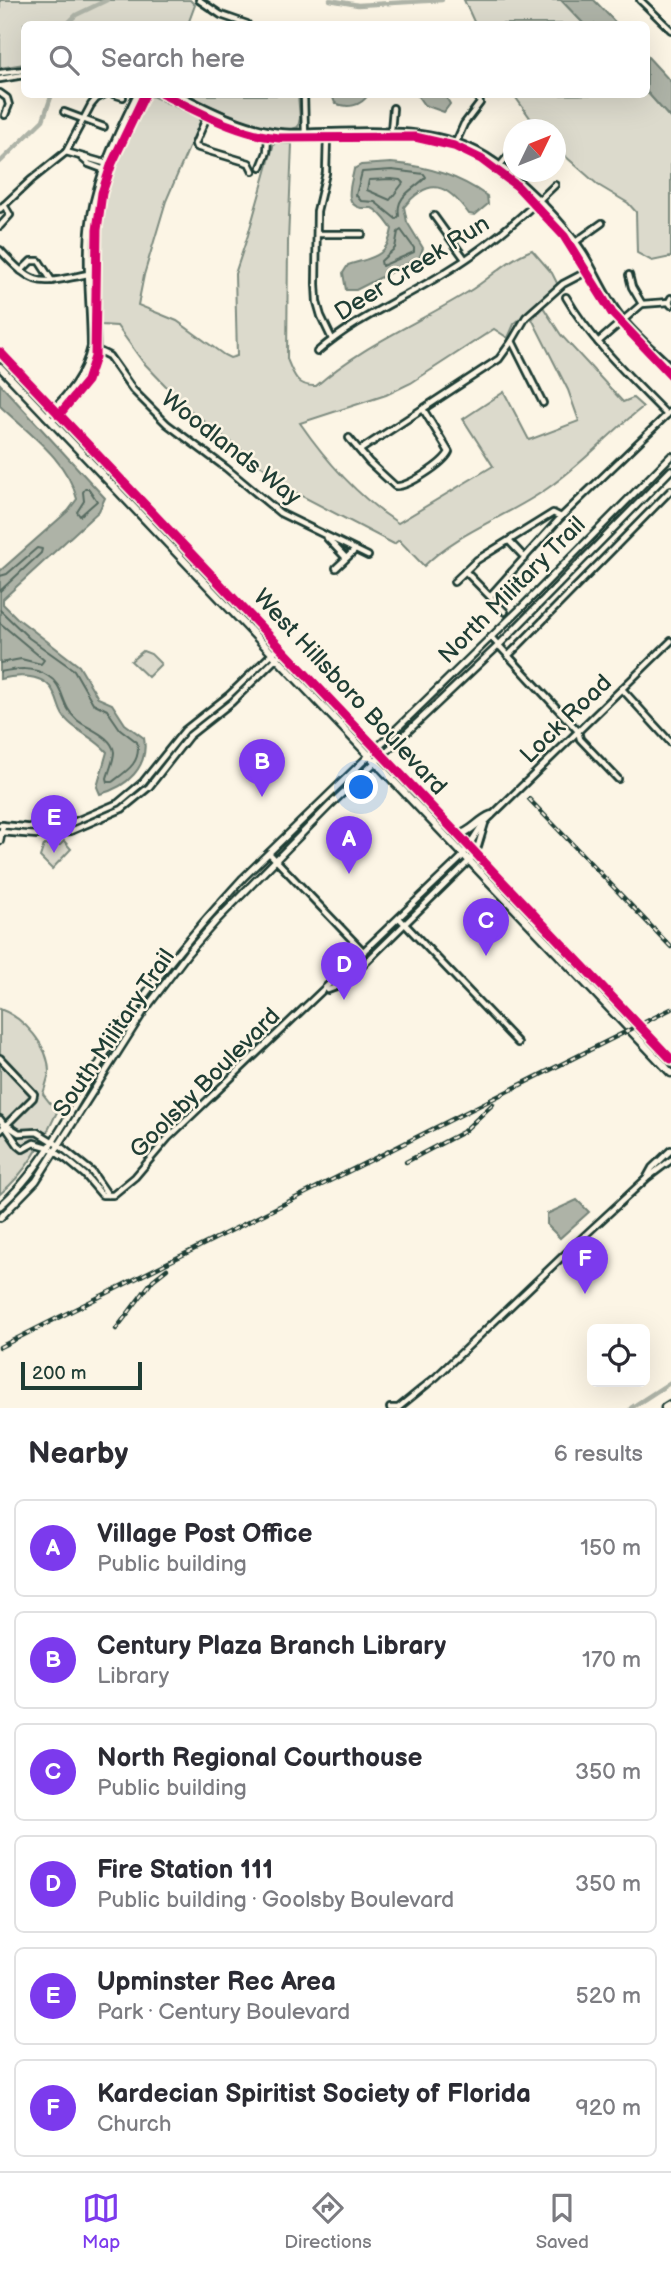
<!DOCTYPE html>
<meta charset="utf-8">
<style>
:root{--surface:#fff;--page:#f2f2f3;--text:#2b2b33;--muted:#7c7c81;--line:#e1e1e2;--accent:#7c3aed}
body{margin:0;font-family:"Balsamiq Sans",sans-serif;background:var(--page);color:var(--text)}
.controls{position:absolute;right:21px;bottom:21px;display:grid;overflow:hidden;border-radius:10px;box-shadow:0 7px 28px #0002}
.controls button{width:63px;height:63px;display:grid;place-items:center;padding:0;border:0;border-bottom:2px solid var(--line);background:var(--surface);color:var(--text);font:35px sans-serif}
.compass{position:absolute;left:503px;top:119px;width:63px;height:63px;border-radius:50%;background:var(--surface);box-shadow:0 7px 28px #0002;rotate:47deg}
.scale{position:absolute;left:21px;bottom:18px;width:121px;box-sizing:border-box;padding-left:7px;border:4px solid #1f3d34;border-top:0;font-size:19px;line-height:24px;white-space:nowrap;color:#1f3d34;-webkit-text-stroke:5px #fcf5e5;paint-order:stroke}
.you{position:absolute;left:362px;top:788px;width:24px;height:24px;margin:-18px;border:5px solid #fff;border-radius:50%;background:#1a73e8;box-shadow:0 0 0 10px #1a73e833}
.badge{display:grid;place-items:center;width:46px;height:46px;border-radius:50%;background:var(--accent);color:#fff;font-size:23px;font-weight:700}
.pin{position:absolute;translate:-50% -58px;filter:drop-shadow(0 2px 4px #0008)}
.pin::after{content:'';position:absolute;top:37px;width:24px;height:21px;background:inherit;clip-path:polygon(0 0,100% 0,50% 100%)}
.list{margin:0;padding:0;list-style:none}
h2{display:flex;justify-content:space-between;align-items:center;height:91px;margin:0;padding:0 28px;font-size:30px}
h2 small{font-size:23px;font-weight:400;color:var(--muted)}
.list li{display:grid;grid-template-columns:46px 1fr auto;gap:21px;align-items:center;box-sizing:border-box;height:98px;margin:0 14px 14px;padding:0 14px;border:2px solid var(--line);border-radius:10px}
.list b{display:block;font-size:26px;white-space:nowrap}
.list p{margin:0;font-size:23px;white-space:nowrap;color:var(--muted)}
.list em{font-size:23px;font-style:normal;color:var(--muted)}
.icon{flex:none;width:38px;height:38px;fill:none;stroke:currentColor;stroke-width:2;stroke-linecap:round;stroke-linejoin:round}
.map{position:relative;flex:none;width:671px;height:1408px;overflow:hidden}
.search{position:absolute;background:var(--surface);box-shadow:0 7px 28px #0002;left:21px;right:21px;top:21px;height:77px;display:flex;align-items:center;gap:18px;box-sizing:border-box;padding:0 24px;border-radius:10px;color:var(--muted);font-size:26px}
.sheet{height:763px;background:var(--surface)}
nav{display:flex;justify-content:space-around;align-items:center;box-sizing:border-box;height:98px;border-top:2px solid var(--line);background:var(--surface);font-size:19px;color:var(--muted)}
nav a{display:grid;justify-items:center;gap:4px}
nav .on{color:var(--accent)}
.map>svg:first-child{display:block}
.green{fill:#dcdacc;stroke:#7e8c80;stroke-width:2}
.water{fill:#aeb3a7;stroke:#758479;stroke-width:2}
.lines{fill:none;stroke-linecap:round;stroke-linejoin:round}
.shore{stroke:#586c62;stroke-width:2}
.canal{stroke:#aeb3a7;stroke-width:4.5}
.minor-casing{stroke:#1f3d34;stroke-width:10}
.tertiary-casing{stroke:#1f3d34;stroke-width:10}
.primary-casing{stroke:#1f3d34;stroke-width:11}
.motorway-casing{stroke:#1f3d34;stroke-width:13}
.minor{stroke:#fcf5e5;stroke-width:4.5}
.tertiary{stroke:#fcf5e5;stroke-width:5}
.primary{stroke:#fcf5e5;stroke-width:6}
.motorway{stroke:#fcf5e5;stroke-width:8}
.rail-casing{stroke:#1f3d34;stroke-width:4.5}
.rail{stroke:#fcf5e5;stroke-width:2;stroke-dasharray:5;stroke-linecap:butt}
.cycleway-casing{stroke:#fcf5e5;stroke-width:13}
.cycleway{stroke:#d6006c;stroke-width:9}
.labels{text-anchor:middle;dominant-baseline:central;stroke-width:5;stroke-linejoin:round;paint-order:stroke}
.street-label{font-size:24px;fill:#1f3d34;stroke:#fcf5e5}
</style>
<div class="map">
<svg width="671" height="1408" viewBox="0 0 671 1408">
<rect width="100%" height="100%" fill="#fcf5e5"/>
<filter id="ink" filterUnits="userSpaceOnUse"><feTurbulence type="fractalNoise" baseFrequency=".0143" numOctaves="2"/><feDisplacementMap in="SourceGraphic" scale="14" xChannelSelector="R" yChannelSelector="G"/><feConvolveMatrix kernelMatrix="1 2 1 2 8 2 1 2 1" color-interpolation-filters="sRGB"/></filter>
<g filter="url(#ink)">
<g class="green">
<path d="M0,0H190L195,5L188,24H24V64L0,68Z"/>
<path d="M464,0H561L584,24H475Z"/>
<path d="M647,92L671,119V257L652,261L637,253L636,212L628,203L598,185L556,148V130L538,129L514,95L646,94Z"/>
<path d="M185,95H298L300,118L298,127C272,138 244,121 220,110C208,104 196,101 185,95Z"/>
<path d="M152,96L200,118V122L166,201L144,275L138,305L177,321L224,355L230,358L237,356L235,274L248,235L274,143L292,144L288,242L287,359C293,374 297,387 316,386C361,346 418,323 468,292C490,279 507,259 532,250L552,273L558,285L514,324L508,338L494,329L411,383L386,395L300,423C327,462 358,497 398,523L493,466L463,419L504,392L529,440L579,421L568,390L532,319L543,307L561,335L623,402L633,398L643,407C610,432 583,464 548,488C509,516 459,531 424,566L399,540L394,544L296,493L186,407L143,362L117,326L101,325C100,287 95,247 102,210C110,170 130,134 146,98Z"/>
<path d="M143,651L151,654L161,664L148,677L131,661Z"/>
<path d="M64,841L71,849L52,869L40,857L44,845H60Z"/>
<path d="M0,1009C24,1018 49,1046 49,1072C48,1079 45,1087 43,1094L57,1112C43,1142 26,1173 0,1194Z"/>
</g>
<g class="water">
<path d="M561,0H594L617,24H584Z"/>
<path d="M647,56L671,82V119L647,92Z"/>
<path d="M332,95V94L368,95C361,106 347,109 335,103Z"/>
<path d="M417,95H445L450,104L444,112L424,105Z"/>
<path d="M391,163C427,166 458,175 487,196L488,204L475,215L469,214C447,184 430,176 404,207L407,222L423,248L419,258L356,290H346L343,273L348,265C373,257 387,258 392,229C387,222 381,212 372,208C371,208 362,208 361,208C342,204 352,182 354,169L361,165Z"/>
<path d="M0,384L105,498L99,511L3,599V604L17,618L79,666L98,698L112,704L125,724L144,738C149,767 127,787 100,794L97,787L107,752C97,740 84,735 72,725C58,713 61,708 54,693C45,673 17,675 0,679V571L68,511L77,499C67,459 28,433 0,406Z"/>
<path d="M577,1200L589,1212L560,1238L547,1225V1214Z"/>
</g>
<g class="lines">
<g class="shore">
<path d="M392,170L424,174L426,177C415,189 395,195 399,216L396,219L375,202L361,201L356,195L362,172Z"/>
<path d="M391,179L400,180L403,183L390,200L367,190L369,180Z"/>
<path d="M401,230L414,248V252L382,266L381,261L395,248L398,232Z"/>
<path d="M85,489H89L97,501L80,516L77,512L84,501L83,492Z"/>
<path d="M0,576L7,574L37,548L42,549L41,553L0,591"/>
<path d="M0,610L29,638L74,670L93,703L107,710L120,729L137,742C142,762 127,771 112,782H108L107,778C109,771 114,760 114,752C112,736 88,729 77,720C60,705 65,686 48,676C33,666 16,669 0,672"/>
<path d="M0,623L44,660L41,664L21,659L0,663"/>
</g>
<g class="canal">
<path d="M330,0L358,5L442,0"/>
<path d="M67,24L76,15L107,0"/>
<path d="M0,162L43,120L52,94"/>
<path d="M631,1408L671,1382"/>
</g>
<defs>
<g id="minor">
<path d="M199,0L221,15L247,24"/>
<path d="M640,0L671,30"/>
<path d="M0,73L24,70"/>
<path d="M0,79L24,75"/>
<path d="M0,93L7,98L9,105L5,115"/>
<path d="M105,94L96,99L91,105L66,152L108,164"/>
<path d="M113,94L123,97"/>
<path d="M162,94C200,112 237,134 279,138L415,137L454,146L481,159L517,186L564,236L612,313L671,375"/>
<path d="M178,94C210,110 242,127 278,132C293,134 310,132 326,132C377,131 430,127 477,151C512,169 563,221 584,254C597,275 606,299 622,318C636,336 655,351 671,367"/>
<path d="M304,94L305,136"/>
<path d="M64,112L104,127"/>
<path d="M208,114L195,144L196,147L249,163L253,171"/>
<path d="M391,131L393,108"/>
<path d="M327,136L326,173L317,211L316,284L317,302L321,316L332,339"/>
<path d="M456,142L464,124L480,103L477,94"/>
<path d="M82,158L89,164L105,170"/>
<path d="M261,167L267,152L268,137"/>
<path d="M499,167L514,149"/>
<path d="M0,209L31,180L66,152"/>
<path d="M434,216L465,259"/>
<path d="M0,226L10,215L4,205"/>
<path d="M317,234H362"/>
<path d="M574,243L602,223"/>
<path d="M0,250C37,290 39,283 89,274"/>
<path d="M21,271L31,261H39L52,281"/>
<path d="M629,275L632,287L642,304"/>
<path d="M566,297C592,342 631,378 667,415"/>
<path d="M671,298L669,302L671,305"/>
<path d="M512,341L543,403"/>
<path d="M598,342L642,304L669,302"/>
<path d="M91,347L109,356L133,390L167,424L226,468L280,513L368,556"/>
<path d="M317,352C356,318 403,299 446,272C486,248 522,217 555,185"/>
<path d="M46,416C68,395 84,377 91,347C91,304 84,259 91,216C98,173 118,133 137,94"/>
<path d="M51,421C76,402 91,379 97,348C97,298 90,242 102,193C111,158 130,126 145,94"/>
<path d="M349,438L369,462L395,486C407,488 444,463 449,452L423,409"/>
<path d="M360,450L499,359L512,341L526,317L563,284L588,271"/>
<path d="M327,538L346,558"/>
<path d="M509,541L525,558"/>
<path d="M336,568L355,550"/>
<path d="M465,571L505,612"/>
<path d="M454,582L477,560L553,513L561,517"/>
<path d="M490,596L561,517L671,411"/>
<path d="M491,637L578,731L580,739L618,779"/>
<path d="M508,656L671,490"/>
<path d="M622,689L671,743"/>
<path d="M0,825L37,828L69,824L118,803L143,782L185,730L228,696L280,646"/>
<path d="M0,832L38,835L71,831L122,809L149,787L189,736L232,702L284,651"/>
<path d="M0,841L3,825"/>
<path d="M269,853L364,952"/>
<path d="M400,919L518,1043"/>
<path d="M328,990L336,987L356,972L470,860L478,846L485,823"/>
<path d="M0,1058L34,1094L33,1098L0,1131"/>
<path d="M0,1119L18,1145L23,1149L34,1143L48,1147L67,1160L85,1175L102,1195H113L135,1177L168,1138L461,858L482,825L671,641"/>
<path d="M8,1126L19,1133L37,1132L60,1146L92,1172L108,1195"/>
<path d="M647,1177L652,1168L671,1150"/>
<path d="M390,1408H398L436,1377L583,1237L647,1178L671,1160"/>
</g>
<g id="tertiary">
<path d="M0,1206C48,1165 83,1086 118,1033C155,977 198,927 243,878L523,606L671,456"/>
<path d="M0,1218L36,1181L144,1011L188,953L217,920L330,805L499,645L671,470"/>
</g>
<g id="primary">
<path d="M0,352L671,1059"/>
<path d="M0,367L671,1073"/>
<path d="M458,835C472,832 478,820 491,815"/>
</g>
<path id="motorway" d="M666,1408L671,1405"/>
</defs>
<use href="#minor" class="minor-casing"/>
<use href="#tertiary" class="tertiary-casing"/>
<use href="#primary" class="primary-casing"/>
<use href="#motorway" class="motorway-casing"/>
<use href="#minor" class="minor"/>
<use href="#tertiary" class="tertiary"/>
<use href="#primary" class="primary"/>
<use href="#motorway" class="motorway"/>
<defs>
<g id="rail">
<path d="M529,799L671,947"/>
<path d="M406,1162L463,1132L493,1104"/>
<path d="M116,1329L153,1280L167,1269"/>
<path d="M0,1347L671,1009"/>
</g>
</defs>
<use href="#rail" class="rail-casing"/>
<use href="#rail" class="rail"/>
<defs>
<g id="cycleway">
<path d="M162,94C200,112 237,134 279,138L415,137L454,146L481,159L517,186L564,236L612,313L671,375"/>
<path d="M0,352L671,1059"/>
<path d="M59,415L87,381L95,357L97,230L102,193L112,163L145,94"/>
</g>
</defs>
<use href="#cycleway" class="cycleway-casing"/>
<use href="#cycleway" class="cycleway"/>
</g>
</g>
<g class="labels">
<g class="street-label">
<text transform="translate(412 268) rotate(-32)">Deer Creek Run</text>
<text transform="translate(231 448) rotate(38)">Woodlands Way</text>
<text transform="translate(512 590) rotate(-45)">North Military Trail</text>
<text transform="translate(350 692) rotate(47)">West Hillsboro Boulevard</text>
<text transform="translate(566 719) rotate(-44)">Lock Road</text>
<text transform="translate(114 1033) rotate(-56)">South Military Trail</text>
<text transform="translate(205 1083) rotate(-45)">Goolsby Boulevard</text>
</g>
</g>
</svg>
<div class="controls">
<button><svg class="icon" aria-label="locate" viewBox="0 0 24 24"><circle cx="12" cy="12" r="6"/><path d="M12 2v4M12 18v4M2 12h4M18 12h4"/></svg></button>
</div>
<svg class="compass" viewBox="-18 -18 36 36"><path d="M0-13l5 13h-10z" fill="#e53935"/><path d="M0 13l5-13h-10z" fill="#7c7c81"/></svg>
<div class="scale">200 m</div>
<div class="you"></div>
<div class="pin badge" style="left:349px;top:874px">A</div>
<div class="pin badge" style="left:262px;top:797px">B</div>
<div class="pin badge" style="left:486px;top:956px">C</div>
<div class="pin badge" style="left:344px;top:1000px">D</div>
<div class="pin badge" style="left:54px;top:853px">E</div>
<div class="pin badge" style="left:585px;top:1294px">F</div>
<div class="search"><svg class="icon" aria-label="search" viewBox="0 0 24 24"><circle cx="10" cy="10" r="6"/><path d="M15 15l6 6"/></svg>Search here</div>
</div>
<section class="sheet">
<h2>Nearby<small>6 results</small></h2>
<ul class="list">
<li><span class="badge">A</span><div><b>Village Post Office</b><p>Public building</p></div><em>150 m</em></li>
<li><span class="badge">B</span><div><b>Century Plaza Branch Library</b><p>Library</p></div><em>170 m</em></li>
<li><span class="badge">C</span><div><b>North Regional Courthouse</b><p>Public building</p></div><em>350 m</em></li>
<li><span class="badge">D</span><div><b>Fire Station 111</b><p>Public building · Goolsby Boulevard</p></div><em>350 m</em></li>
<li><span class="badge">E</span><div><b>Upminster Rec Area</b><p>Park · Century Boulevard</p></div><em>520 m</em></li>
<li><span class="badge">F</span><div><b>Kardecian Spiritist Society of Florida</b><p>Church</p></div><em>920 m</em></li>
</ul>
</section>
<nav>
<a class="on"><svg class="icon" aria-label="map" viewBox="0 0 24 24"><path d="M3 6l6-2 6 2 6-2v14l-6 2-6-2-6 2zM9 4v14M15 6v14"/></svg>Map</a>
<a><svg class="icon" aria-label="directions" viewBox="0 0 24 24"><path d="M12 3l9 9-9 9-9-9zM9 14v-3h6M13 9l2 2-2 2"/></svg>Directions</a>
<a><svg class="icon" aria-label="saved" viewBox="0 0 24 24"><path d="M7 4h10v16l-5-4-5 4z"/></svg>Saved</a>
</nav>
